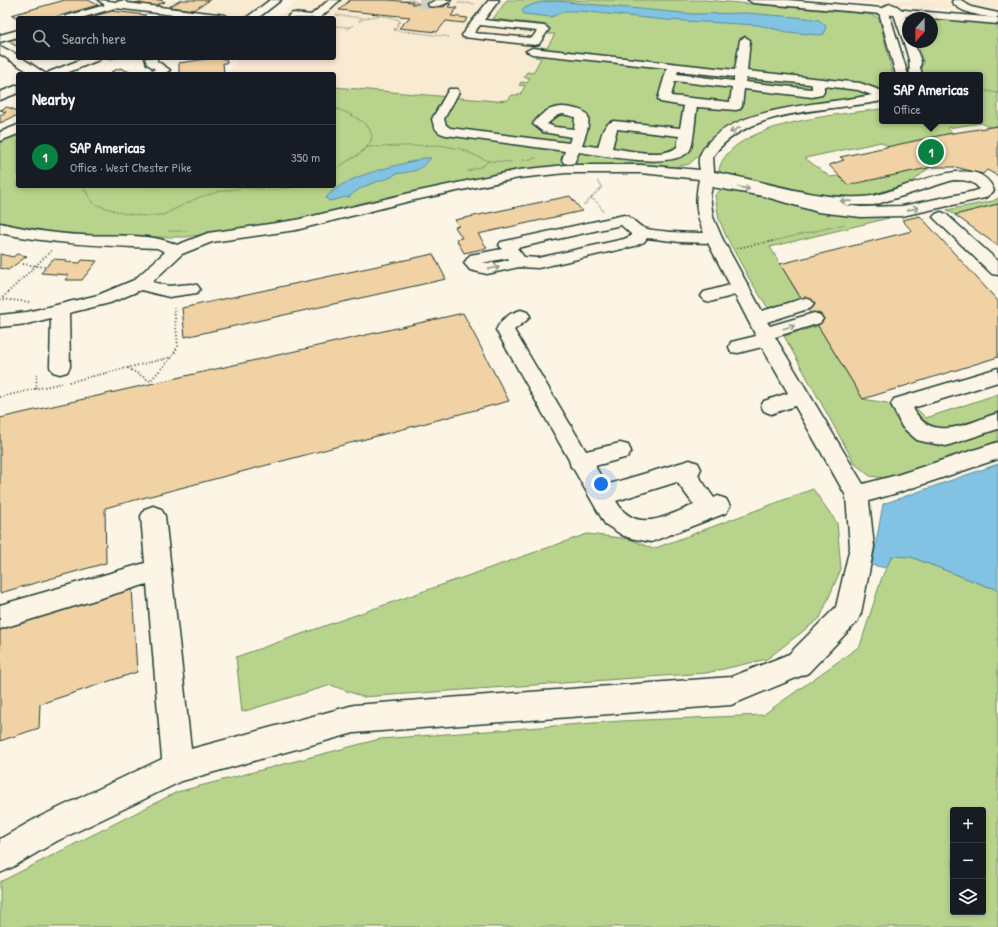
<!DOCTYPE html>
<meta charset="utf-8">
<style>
:root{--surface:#171b24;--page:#242831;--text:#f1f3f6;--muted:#9ea1a6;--line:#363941;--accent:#0b8043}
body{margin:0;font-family:"Patrick Hand",sans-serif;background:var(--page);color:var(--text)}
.controls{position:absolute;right:12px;bottom:12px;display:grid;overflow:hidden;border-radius:4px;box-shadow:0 2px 6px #0003}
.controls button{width:36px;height:36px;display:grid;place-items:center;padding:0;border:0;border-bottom:1px solid var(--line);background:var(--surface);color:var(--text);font:20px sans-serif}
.compass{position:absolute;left:902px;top:12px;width:36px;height:36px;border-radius:50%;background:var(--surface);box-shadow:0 2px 6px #0003;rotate:201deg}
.you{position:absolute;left:601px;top:484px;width:14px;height:14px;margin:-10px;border:3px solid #fff;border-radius:50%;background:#1a73e8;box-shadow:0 0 0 6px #1a73e833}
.badge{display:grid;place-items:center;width:26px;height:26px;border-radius:50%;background:var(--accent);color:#fff;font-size:13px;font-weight:700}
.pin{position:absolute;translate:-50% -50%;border:2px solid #fff;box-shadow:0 1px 4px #0006}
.popup{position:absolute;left:879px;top:72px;width:104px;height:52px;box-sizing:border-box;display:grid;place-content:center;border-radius:4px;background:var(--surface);filter:drop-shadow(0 1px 3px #0005);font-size:13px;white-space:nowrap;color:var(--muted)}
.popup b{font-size:15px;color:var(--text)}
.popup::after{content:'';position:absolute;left:50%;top:100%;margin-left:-8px;border:8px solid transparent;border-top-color:var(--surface)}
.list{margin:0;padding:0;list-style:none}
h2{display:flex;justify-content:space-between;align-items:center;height:52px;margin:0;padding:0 16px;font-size:17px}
h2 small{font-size:13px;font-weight:400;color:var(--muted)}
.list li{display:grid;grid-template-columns:26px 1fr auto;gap:12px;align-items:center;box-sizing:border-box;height:64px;padding:0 16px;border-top:1px solid var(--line)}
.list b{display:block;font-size:15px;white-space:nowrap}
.list p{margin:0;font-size:13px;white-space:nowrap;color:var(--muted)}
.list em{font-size:13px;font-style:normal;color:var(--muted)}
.icon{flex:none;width:22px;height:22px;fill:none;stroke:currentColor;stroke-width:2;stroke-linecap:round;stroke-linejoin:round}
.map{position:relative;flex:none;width:998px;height:927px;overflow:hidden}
.search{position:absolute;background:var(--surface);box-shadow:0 2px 6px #0003;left:16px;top:16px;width:320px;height:44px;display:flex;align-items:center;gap:10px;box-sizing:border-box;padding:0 14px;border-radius:4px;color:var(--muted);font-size:15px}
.panel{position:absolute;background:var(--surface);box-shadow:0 2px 6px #0003;left:16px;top:72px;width:320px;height:116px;border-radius:4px}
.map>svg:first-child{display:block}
.built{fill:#f9ead2}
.green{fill:#b8d48c;stroke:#6c8860;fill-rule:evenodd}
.water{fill:#82c3e3;stroke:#5a8d9d}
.building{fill:#f1d2a4;stroke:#1f3d34}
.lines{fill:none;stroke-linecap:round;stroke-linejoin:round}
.minor-tunnel{stroke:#d0d0c2;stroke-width:11;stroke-dasharray:11 5.5;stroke-linecap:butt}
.minor-casing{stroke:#1f3d34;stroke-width:3}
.highway-casing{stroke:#1f3d34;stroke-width:3}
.path-far1{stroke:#1f3d34;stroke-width:1.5;stroke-dasharray:0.5 1.5;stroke-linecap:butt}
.path{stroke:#1f3d34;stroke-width:2;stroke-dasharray:1 2.5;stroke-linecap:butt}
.minor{fill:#fcf5e5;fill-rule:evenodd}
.highway{fill:#fcf5e5;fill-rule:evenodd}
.oneway{stroke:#8e998c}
</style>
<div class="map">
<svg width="998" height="927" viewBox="0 0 998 927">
<rect width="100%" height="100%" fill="#fcf5e5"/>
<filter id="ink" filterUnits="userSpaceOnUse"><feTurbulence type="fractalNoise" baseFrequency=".025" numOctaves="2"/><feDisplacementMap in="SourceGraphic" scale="8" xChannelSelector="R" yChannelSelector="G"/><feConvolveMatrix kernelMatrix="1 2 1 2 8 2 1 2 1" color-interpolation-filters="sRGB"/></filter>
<g filter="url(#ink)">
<g class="built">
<path d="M111,0H269L246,18L125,5Z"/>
<path d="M298,0H516L585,26L514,105L334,88V74H242L228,72L239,58H334V18H275Z"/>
<path d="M838,0H998V13L871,3Z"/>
</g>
<g class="green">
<path d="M507,0H705L868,14L879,18L893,75H882V92L875,95L786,108L763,113L732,124L711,138L696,158L689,164L671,168L512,172L408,193L358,208L296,221L185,237H90L31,231L0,222V141L18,133V186H334V87L496,101L508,100L512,95H520L525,86L519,85L521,82L527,83L530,78L524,77L527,72L533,73L541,58L535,57L541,47L547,48L555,34H548L549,30L547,28L548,25L493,19Z"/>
<path d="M932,19L998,24V126L989,127L981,123L947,128L953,133L889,147L881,142L805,158L830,177L839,176L848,185L930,167L912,182L862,198L820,197L725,176L719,170C729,122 843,114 882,109V121H980V75H922L918,67L924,64L917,42H932Z"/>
<path d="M723,188L875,215L889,218L770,247L801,299L768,308L750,280L726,236L719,219L715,195Z"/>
<path d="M998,198V204L955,215L947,210L993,201Z"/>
<path d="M818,326L863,399L916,408L926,418L998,394V442L892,479L870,476L855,464L784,336Z"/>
<path d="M813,489L837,523L841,569L820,618L767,659L706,673L363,697L331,685L242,712L236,657L587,534L630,539L653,549Z"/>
<path d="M892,556L911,557L986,586L998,589V927H0V882L177,792L380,739L621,721L763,715L860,646L882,577ZM953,810H983V912H953Z"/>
</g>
<g class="water">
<path d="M556,1L693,14L746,13L807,18L819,20L826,26L824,34L819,35L787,32L758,25L666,20L579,11H565L551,17L524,14L522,10C533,2 543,2 556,1Z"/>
<path d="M424,158H431C419,173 412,171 395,174L392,177C377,182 361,185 349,197C342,197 337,200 329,201L326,198C345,174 395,167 424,158Z"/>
<path d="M998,464V589L986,586L911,557L892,556L886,568L872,565L883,504Z"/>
</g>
<g class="building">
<path d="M65,0H88L98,5L52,18H18L11,15Z"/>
<path d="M146,0H160L165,2L153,6L135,3Z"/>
<path d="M181,0H210L194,10L169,7Z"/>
<path d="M350,0H388L413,2L412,4H418L420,2L434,3L431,6L444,7L447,4H451L448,7L457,8L451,16L468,18L464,23L446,21L437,32L399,28L410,17L339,10Z"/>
<path d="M112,11L146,15L141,18H87Z"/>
<path d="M18,38V47L7,41Z"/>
<path d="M213,58L226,59L227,63H223L224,73L179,74V63Z"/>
<path d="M120,68L130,72L125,74H110L113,73L111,72Z"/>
<path d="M7,107L18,111V115L0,123V115L6,112L0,110Z"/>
<path d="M998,126V176L987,170L983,174L955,167H932L848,185L829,165L844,160L840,157L947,134Z"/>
<path d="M570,196L582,211L478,234L487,248L464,253L456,239L462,238L455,227L459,226L455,220Z"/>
<path d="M998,204V246L955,215Z"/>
<path d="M920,216L998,301V357L863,399L780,264L912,231L902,220Z"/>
<path d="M0,254L13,257L17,254L27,256L8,270L0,268Z"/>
<path d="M433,254L446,279L185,337L182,308Z"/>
<path d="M53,259L67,260L65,262L80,263L82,260L97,261L82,280H65L69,275L41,273Z"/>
<path d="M463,313L509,401L105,508L106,563L0,593V418Z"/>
<path d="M132,587L137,672L40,704L39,728L0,741V628Z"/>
</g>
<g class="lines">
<path class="minor-tunnel" d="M419,3L433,4"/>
<defs>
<g id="minor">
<path d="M98,0C104,0 110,1 115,2C119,2 121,0 125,1L127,3L225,15L230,18H199L115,8L81,18H65L66,16L105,5Z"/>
<path d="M270,0H281L258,18H246Z"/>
<path d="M329,0H340L320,18H289L288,16L293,13L311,15Z"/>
<path d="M436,0H451C447,4 436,8 429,6L428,4Z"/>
<path d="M489,0H499L484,20L544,26L549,29L539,44L535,45L463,37L462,35L465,32L466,29ZM480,25L537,31L532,38L474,33Z"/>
<path d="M953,0H961L971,7L998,13V17L994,18C980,15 962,14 952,2Z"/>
<path d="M891,4C909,8 908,27 908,42H914L921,62L920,67L922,75H910C909,70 910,65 909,60C905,44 899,30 894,14L891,12L889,13L908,75H896L879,12L887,5Z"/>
<path d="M18,30V37L0,42V35Z"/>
<path d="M745,37L750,40L747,71L860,83L882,91V101C828,112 748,107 713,156L714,172C764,180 821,203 872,196C902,191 979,147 994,191L985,198L902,216L861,217L818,212L763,196L712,187L710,196L713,217L722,238L762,311L805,298L811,300L814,304L811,308L767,322L770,326L814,313L820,315L823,319L820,323L775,337L863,484L897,475L998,442V459L897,493L869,501L874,547L861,613L857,622L808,673L731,705L354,733L182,781L57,841L11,868L0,873V839L35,819L162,759L147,584L0,629V605L145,563L141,516L145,509L153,506L161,509L165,516L191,749L354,705L731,677L789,654L836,607L850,547L846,496L795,406L771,414L764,411L761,406L764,401L788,393L762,347L738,353L731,352L729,347L731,342L756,336L735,295L710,302L704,300L701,296L704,292L730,285L708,243L680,242L647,238L644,242L635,246L538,268L519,267L487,274L470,270L464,263L470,255L502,249L499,245L501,242L624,215C632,217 635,223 642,227C650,232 692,233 704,233C695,213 695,200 699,179L641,173H566L519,178L410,201L296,230L212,242L182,254L152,282L169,286L191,284L197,285L200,289L197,293L169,297L141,290L110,303L69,313L70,367L67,372L60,374L53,372L50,367L51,318L27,324L0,327V315L27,312L98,295L134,280L165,252L157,248C104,246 52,244 0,233V223C27,229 54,234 82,235C111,237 151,232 177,245L208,233L296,220L410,193L519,170L566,165H641L700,170C699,166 698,159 700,155C723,105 825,105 872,95L858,90L824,86V92L822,95L812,97L744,89L742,106L740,109L736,110L697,107C695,116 694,144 690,150C675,171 602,155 579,152L574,163L569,164L564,163L562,160L565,151L446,135C437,133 434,128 432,119L449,89H457L459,92L444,119L446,125L450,128L569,143L571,137L543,132L533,124C544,108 559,104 576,109C580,110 585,111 587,115C591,123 585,136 582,145L598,147C602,136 602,124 614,121L680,128L684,106L660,102L658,99L667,68L532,54L526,51L532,48L735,70L740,40ZM678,71L734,77V81L677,74ZM746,78L810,84L812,85V89L745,82ZM675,81L732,88L730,102L671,96ZM563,114L575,117L574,129L555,127L547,124L558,115ZM617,129L679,136L677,147C663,159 629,150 612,148ZM953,180C963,180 974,180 979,189L975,191L902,206L861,207L844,205H874ZM621,225L632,235L631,236L624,239L538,258L524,257L517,248ZM508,258L509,260L494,263H482Z"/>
<path d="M0,46L18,55V58H22L46,74H32L0,54Z"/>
<path d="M85,58H101L99,60L64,74H47L49,72Z"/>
<path d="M145,58H157V61L170,70L164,74H148L155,69L147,64Z"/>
<path d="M18,85V93L0,100V92Z"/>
<path d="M18,125V134L0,141V132Z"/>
<path d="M941,212L946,214L998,261V275L992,274L936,220L933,217L936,214Z"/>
<path d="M521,310L527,312L530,316L527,320L514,330L586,451L620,443L628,445L631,451L628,457L595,466L606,485L690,460L698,463L701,469L698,475L714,498L718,496L726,499L730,506L726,513L651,542L630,538L622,535L605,524L573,468L571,467L569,460L496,330C501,319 509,313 521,310ZM677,482L694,505C665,516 636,535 616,501Z"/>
<path d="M998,368V382L913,408C931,445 969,422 998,413V429L946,446L925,442L917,440L902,427L891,404L894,399Z"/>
</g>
<path id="highway" d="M748,0H788L998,18V24L753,3Z"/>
</defs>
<use href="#minor" class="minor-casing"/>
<use href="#highway" class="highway-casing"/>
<g class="path-far1">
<path d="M402,1L412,0L418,3"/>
<path d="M458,3L475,4"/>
<path d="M336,15L363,18"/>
<path d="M359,21C373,15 387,13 400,21L394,30L450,37"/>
<path d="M334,26L349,27"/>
<path d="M347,29L353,25"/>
<path d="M108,60L117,58"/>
<path d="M980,90L998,93"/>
<path d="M334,108C349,113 384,127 367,147C358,157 344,162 334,170"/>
<path d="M980,119L981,123"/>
<path d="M367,147L438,145L461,149L488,161L512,162"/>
<path d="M523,160L537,158"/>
<path d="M468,171L483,166L488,161"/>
<path d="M82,186L94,204L122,213L144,216L163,215L197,198L221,191L243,188L273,190L302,186"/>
<path d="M591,198L599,204L603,212"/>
<path d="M584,205L602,187L597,181"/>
<path d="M168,231H187"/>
<path d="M769,242L845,224"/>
</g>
<g class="path">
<path d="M737,248L773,241"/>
<path d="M23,264L45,267"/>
<path d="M0,299L31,302"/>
<path d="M0,300L52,250"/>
<path d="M128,368L150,381L172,357L178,346L174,308"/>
<path d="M69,382L172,357"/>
<path d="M36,389L37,372"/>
<path d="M0,397L62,383"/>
</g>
<use href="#minor" class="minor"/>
<use href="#highway" class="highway"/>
</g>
<defs><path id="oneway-shaft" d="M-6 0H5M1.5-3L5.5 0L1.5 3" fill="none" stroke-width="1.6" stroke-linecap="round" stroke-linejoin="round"/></defs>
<g class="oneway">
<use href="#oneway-shaft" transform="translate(735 130) rotate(153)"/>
<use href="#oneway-shaft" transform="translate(744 188) rotate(10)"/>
<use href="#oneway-shaft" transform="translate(846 201) rotate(-178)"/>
<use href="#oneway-shaft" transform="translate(913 209) rotate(-11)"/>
<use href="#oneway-shaft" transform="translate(494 268) rotate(-12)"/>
<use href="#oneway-shaft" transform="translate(789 327) rotate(-17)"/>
</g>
</g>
</svg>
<div class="controls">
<button>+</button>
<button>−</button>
<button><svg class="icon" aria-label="layers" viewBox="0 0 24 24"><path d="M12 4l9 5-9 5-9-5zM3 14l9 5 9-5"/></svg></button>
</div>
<svg class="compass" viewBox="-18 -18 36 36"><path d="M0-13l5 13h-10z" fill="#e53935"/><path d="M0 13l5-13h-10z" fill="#9ea1a6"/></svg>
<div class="you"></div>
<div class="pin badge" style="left:931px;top:152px">1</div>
<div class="popup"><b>SAP Americas</b>Office</div>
<div class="search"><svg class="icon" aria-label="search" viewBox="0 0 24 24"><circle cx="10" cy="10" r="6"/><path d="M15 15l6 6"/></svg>Search here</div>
<section class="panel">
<h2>Nearby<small></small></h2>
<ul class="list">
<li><span class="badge">1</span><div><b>SAP Americas</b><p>Office · West Chester Pike</p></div><em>350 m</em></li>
</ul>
</section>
</div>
